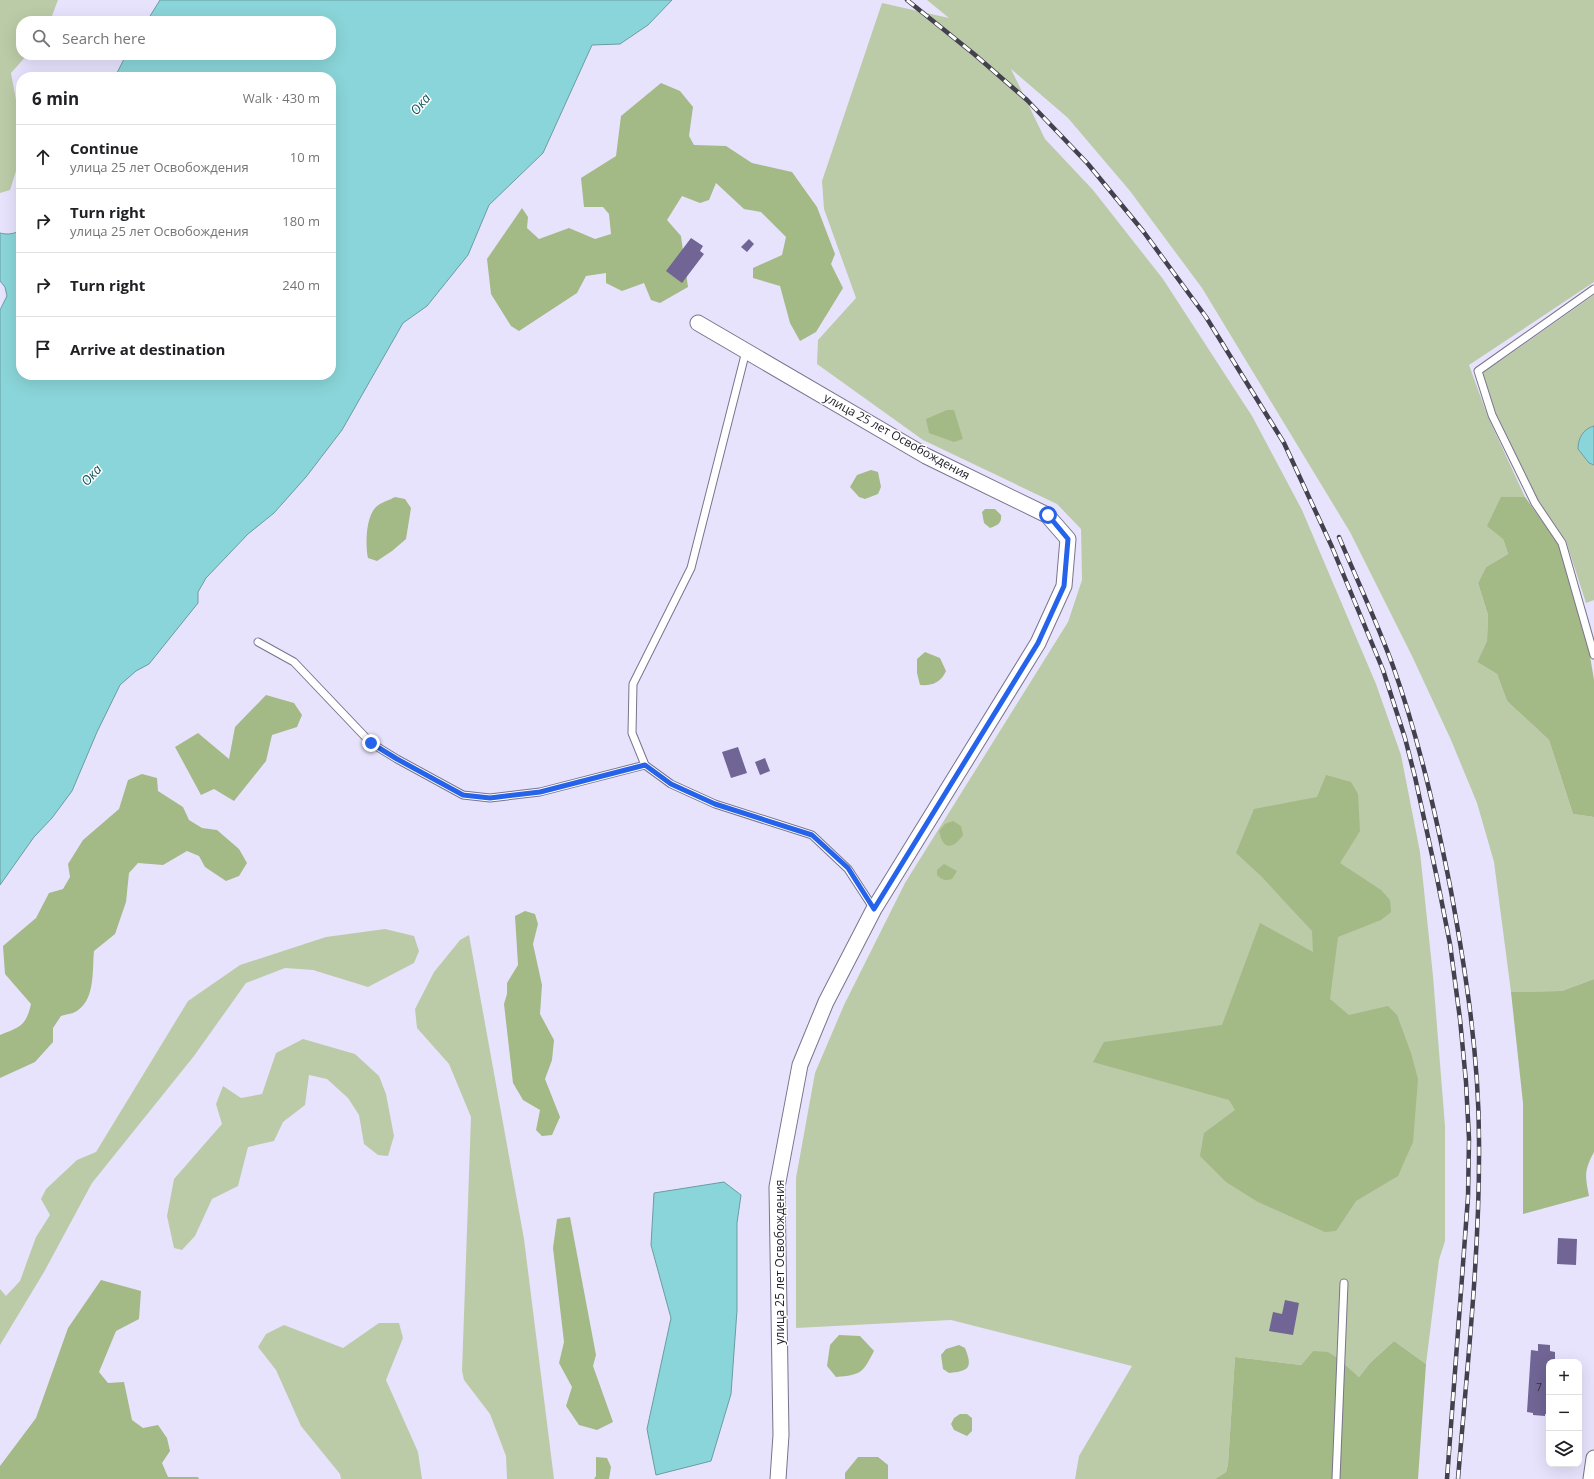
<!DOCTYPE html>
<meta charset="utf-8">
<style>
:root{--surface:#fff;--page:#f6f6f6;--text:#202124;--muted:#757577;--line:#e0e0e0}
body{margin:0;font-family:"Open Sans",sans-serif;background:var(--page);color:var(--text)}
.controls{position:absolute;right:12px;bottom:12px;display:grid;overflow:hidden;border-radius:8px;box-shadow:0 4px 16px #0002}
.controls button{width:36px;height:36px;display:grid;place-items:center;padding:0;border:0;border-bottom:1px solid var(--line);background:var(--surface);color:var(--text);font:20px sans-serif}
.stop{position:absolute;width:12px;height:12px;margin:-9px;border:3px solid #2563eb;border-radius:50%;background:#fff}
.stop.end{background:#2563eb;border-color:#fff;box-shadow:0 1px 4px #0008}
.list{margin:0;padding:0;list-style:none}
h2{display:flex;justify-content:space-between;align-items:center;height:52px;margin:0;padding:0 16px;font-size:17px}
h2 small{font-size:13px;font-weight:400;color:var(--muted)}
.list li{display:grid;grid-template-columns:26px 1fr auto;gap:12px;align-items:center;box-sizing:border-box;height:64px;padding:0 16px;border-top:1px solid var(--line)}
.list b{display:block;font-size:15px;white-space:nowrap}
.list p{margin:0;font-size:13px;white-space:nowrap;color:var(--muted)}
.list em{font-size:13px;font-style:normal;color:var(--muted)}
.icon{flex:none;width:22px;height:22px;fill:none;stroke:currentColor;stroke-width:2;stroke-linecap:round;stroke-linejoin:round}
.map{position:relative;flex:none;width:1594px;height:1479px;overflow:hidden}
.search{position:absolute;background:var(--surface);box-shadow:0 4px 16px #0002;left:16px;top:16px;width:320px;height:44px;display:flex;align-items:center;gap:10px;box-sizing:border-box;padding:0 14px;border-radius:16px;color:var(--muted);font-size:15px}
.panel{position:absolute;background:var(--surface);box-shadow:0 4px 16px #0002;left:16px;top:72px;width:320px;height:308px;border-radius:16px}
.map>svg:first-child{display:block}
.green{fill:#bbcba7}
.forest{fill:#a3b986}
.water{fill:#8ad5d9;stroke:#699da2}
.building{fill:#706594}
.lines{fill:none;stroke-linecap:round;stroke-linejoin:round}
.lane-casing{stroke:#79748b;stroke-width:9}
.street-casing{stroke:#79748b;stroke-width:17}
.lane{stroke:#fff;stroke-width:7}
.street{stroke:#fff;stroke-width:15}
.rail-casing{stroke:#44414e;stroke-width:4.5}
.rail{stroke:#fff;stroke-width:3;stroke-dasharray:9;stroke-linecap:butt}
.route{stroke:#2563eb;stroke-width:5}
.labels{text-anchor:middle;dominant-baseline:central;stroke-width:3;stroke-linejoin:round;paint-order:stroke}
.number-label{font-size:10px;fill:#312d3f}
.street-label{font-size:12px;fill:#1c1a23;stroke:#fff}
.water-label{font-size:13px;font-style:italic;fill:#135458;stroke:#fff}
</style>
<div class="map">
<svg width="1594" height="1479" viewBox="0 0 1594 1479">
<rect width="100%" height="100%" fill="#e8e3fd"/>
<g class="green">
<path d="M0,0H58L50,21H21V55H27L11,73L21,127V155L10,190L0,193Z"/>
<path d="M927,0H1594V282L1469,365L1488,417L1525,497H1501L1503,539L1508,554L1486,567L1478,583L1488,615L1487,641L1477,662L1497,674L1507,701L1549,740L1573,814L1594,817V979L1562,991L1511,992L1494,862L1477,803L1451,740L1412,656L1350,532L1202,288L1130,191L1068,118L1011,69L1045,139L1093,190L1163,279L1252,416L1302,510L1376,684L1401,755L1420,852L1433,976L1445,1126V1241L1439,1260L1426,1364L1394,1341L1370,1363L1359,1377L1339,1359L1313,1351L1301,1365L1235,1357L1228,1464L1226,1472L1215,1479H1075L1079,1456L1132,1366L951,1320L796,1328V1178L815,1073L844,1005L905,883L1068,622L1082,580L1081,529L1057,504L923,440L817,364L818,340L856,298L824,209L822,181L882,3L949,18Z"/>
<path d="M1594,295V426C1583,429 1578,438 1578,449L1589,463L1594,465V600L1586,603L1566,541L1538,500L1495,411L1483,373Z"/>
<path d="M385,929L414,936L419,951L414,963L368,987L313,970L285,968L246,983L194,1056L92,1183L44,1272L0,1345V1289L6,1296L20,1281L36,1237L50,1215L41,1199L46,1189L77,1160L96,1152L188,1001L240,965L326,937Z"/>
<path d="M469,935L524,1239L554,1479H507L506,1456L490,1414L464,1380L462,1371L471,1117L449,1064L417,1028L415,1009L434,972L460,940Z"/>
<path d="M303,1039L355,1054L379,1076L386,1094L394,1136L388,1156L378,1155L364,1144L359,1115L348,1098L327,1079L309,1075L305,1105L283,1122L274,1141L248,1147L238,1186L212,1199L195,1236L182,1250L174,1248L167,1216L174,1179L222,1124L216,1104L223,1086L241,1098L262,1094L276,1053Z"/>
<path d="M379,1323H399L403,1338L386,1380L418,1452L422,1479H341L340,1474L301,1426L276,1370L258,1347L266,1334L284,1325L343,1348Z"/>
</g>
<g class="forest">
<path d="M661,83L680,91L693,107L689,136L694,145L726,146L752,163L792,172L817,207L835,254L831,264L843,288L816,332L800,341L790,323L780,286L753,278V268L782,255L786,237L761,212L744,209L716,183L709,200L700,203L682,196L667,220L681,236L688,287L660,303L651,300L644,283L622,291L606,283V273L586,276L577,293L519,331L511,326L491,294L487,259L522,208L528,217L527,228L539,239L569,228L595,239L611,234L609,214L603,207H584L581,178L616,156L621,116Z"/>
<path d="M947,410H954L963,439L954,442L929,433L926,419Z"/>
<path d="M871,470L878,472L881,487L878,494L865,499L859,497L850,487L857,475Z"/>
<path d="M395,497L405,499L411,508L406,539L392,551L377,561L368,558C365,545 366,516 376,507C381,502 390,500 395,497Z"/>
<path d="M1501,497H1525L1559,545L1588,644L1594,680V817L1573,814L1549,740L1507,701L1497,674L1477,662L1487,641L1488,615L1478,583L1486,567L1508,554L1503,539L1487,526Z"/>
<path d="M985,509H995L1001,515C1002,523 998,525 990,528L984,523L982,512Z"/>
<path d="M925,652L940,658L946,671C941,682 933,686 920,685L917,673V659Z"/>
<path d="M266,695L294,703L302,715L297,727L272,735L266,761L234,801L214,789L201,795L175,747L198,733L229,759L235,727Z"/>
<path d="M142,774L157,778L158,791L183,807L189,820L202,828L217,830L239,849L247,863L239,876L226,881L205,867L199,856L187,851L163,865L138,863L129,873L126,902L115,934L94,951C92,971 96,1003 73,1013C69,1014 64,1015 61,1016L53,1028V1042L35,1062L0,1078V1035C20,1027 26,1026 31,1004L5,974L3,946L36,918L49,893L63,889L70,877L68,864L83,840L119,809L128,780Z"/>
<path d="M1326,775L1351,782L1358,794L1360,831L1340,863L1381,890L1390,900L1391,912L1381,920L1338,937L1330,999L1349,1015L1388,1006L1397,1015L1411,1053L1418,1079L1413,1142L1398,1176L1356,1201L1336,1231L1325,1232L1258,1202L1226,1182L1200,1156L1204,1133L1235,1110L1229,1100L1093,1062L1104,1042L1222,1025L1260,923L1313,952L1312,931L1261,876L1236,853L1254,809L1317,797Z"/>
<path d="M953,821L961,826L963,835C953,849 943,851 939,831L945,824Z"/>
<path d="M944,864L957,871L952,879C945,881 942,880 937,875V870Z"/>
<path d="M525,911L535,914L538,924L533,944L542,985L540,1014L554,1040L552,1060L545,1079L560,1117L552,1135L542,1136L536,1130L540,1110L523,1100L513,1083L504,1004L507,994V983L518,965L515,916Z"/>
<path d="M1594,979V1152C1584,1171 1585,1175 1589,1196L1523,1214V1103L1511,992L1562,991Z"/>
<path d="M570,1217L596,1355L593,1366L613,1422L597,1430L579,1425L566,1406L572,1387L559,1363L564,1342L553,1248L557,1219Z"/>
<path d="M101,1280L141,1291L139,1319L116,1331L99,1372L108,1383L124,1382L132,1420L143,1428L158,1425L167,1438L170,1451L162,1463L168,1477H198L199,1479H0V1466L36,1418L68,1328Z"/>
<path d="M839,1335L860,1336L874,1351C863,1372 862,1375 836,1377L827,1366L830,1345Z"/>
<path d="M1394,1341L1426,1364L1418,1479H1215L1226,1472L1228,1464L1235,1357L1301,1365L1313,1351L1328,1352L1339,1359L1359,1377L1370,1363Z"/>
<path d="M959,1345L965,1348C973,1368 969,1371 949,1373L943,1369L941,1355L946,1349Z"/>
<path d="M960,1414H967L972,1418V1431L967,1436L954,1430L951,1424L954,1418Z"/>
<path d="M596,1457L607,1458L611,1467L609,1479H594L596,1476Z"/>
<path d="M858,1457H878L888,1465V1479H845V1473Z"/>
</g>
<g class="water">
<path d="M160,0H672L648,25L620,44L592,45L543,153L489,205L468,255L427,306L403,323L342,430L306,477L274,513L248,534L206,578L198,592V603L149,664L136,671L120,685L97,732L72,791L52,818L34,837L0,885V310L7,296L5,287L0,281V233C8,235 14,234 21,230V375H331V77H115L126,55H331V21H147Z"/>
<path d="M1594,426V465L1589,463L1578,449C1578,438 1583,429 1594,426Z"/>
<path d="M724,1182L741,1195L737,1223V1310L731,1394L711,1461L656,1475L647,1429L671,1318L651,1245L654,1193Z"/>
</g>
<g class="building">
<path d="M691,238L703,246L700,251L704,254L682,283L666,271Z"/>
<path d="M749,239L754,244L747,252L741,247Z"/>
<path d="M738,747L747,773L731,778L722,752Z"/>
<path d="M765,758L770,771L760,775L755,762Z"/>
<path d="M1558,1238L1577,1239L1576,1265L1557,1264Z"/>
<path d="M1285,1300L1299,1303L1293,1335L1269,1331L1273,1312L1282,1314Z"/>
<path d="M1538,1344L1550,1345V1351L1555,1352V1362H1549V1414H1545V1416L1533,1415V1413L1527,1412L1531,1350L1538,1351Z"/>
</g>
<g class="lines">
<defs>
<g id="lane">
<path d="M1594,289L1478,371L1492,415L1535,503L1562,543L1594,655"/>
<path d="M746,351L691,568L633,684L632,733L645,765L671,784L715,804L812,835L848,869L874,909"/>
<path d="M258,642L294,662L371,743L397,759L463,795L490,798L540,792L645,765"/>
<path d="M1336,1479L1344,1283"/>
</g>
<g id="street">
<path d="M698,323L926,456L1047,515L1068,539L1064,586L1038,643L874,909L826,1002L800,1065L777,1187L781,1435L778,1479"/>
<path d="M1591,1479L1594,1458"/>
</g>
</defs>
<use href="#lane" class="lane-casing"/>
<use href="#street" class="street-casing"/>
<use href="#lane" class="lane"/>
<use href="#street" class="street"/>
<defs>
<g id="rail">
<path d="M907,0L974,54L1027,100L1088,164L1143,231L1206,317L1284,443L1332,547L1383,670L1405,738L1415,777L1437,878L1450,944L1460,1019L1466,1082L1469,1139L1468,1197L1447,1479"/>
<path d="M1339,537C1357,580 1377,622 1393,666C1419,739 1436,815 1451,891C1466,973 1479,1057 1479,1141C1480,1254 1467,1367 1458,1479"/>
</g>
</defs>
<use href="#rail" class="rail-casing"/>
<use href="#rail" class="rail"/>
</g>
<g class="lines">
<path class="route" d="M371,743L397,759L463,795L490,798L540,792L645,765L671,784L715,804L812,835L848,868L874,909L1038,643L1064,586L1068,539L1048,515"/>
</g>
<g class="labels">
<g class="number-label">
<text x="1539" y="1387">7</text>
</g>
<g class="street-label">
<text transform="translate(897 436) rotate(29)">улица 25 лет Освобождения</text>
<text transform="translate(779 1262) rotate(-90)">улица 25 лет Освобождения</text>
</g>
<g class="water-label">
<text transform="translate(420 104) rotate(-50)">Ока</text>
<text transform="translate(91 475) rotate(-48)">Ока</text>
</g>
</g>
</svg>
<div class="controls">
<button>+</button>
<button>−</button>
<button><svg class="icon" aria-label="layers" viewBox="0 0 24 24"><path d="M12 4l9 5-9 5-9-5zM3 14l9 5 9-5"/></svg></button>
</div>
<div class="stop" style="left:1048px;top:515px"></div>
<div class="stop end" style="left:371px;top:743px"></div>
<div class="search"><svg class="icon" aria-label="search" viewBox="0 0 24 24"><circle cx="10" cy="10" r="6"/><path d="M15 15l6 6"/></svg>Search here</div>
<section class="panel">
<h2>6 min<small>Walk · 430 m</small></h2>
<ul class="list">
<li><svg class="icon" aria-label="ahead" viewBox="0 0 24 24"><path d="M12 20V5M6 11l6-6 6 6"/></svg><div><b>Continue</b><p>улица 25 лет Освобождения</p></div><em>10 m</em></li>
<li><svg class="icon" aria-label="right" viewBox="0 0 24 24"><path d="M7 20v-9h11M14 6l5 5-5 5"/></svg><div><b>Turn right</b><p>улица 25 лет Освобождения</p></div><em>180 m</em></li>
<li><svg class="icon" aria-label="right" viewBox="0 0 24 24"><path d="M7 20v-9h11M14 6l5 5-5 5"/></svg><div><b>Turn right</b></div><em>240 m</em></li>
<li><svg class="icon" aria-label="arrive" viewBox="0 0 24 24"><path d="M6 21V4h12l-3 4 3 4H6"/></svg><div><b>Arrive at destination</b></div></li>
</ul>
</section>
</div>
